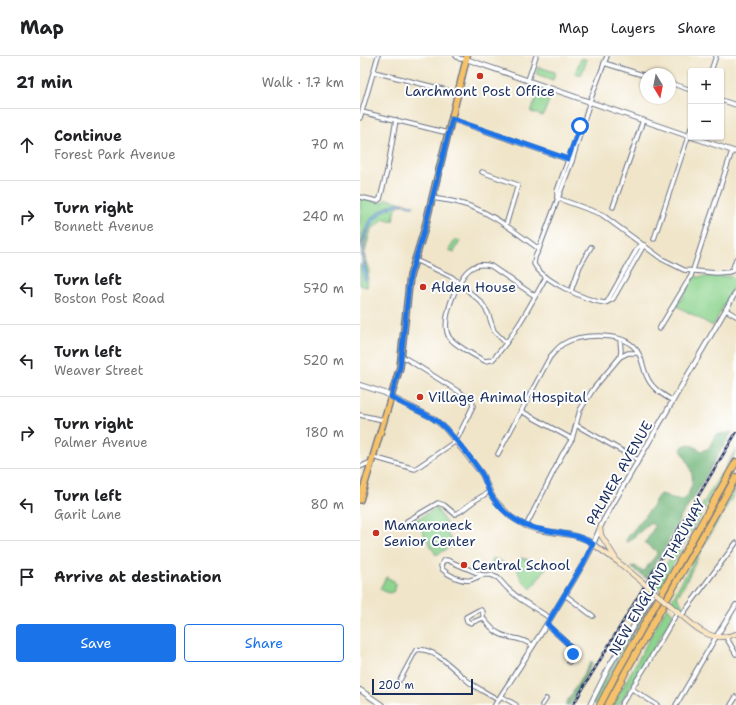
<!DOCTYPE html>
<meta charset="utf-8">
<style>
:root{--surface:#fff;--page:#f2f2f2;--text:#202124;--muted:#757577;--line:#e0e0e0;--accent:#1a73e8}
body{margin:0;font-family:"Shantell Sans",sans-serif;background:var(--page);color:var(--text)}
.controls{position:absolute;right:12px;top:12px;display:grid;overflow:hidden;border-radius:4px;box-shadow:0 1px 3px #0004}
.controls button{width:36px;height:36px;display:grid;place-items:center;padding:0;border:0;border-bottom:1px solid var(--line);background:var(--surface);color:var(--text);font:20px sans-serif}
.compass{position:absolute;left:280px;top:12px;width:36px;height:36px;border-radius:50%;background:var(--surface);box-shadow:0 1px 3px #0004;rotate:170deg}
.scale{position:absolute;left:12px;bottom:10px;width:101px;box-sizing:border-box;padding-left:4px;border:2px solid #1b2f5e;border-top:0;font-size:11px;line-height:14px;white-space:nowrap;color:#1b2f5e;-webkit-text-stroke:3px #fff;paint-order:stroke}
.stop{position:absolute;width:12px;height:12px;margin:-9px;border:3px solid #1a73e8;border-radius:50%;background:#fff}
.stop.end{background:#1a73e8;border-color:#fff;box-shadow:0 1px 4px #0008}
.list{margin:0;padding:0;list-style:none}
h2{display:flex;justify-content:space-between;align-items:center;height:52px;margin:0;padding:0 16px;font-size:17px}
h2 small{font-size:13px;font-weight:400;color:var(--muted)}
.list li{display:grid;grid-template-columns:26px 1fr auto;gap:12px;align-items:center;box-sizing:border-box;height:72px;padding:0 16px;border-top:1px solid var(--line)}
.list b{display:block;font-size:15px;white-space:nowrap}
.list p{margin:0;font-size:13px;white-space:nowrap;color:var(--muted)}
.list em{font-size:13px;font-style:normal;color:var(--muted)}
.actions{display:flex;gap:8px;padding:12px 16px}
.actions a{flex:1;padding:9px 0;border:1px solid var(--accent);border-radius:4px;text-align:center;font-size:14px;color:var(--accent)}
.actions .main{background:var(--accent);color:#fff}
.icon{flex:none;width:22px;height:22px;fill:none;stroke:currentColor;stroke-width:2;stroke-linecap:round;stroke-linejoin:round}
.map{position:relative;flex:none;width:376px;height:649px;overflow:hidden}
header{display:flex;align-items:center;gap:24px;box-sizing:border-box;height:56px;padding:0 20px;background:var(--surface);border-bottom:1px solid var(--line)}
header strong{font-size:19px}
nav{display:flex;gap:22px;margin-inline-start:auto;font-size:14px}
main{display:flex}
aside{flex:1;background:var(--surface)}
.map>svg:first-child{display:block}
.green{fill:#8dd48e;stroke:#548276}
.forest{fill:#72b679;stroke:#46726c}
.water{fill:#6db0e2;stroke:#4470a0}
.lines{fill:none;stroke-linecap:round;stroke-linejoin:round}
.minor-casing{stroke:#666f83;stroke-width:5.5}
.tertiary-casing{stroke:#666f83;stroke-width:6}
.secondary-casing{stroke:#666f83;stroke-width:6}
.primary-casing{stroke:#666f83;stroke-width:8}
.motorway-casing{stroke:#666f83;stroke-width:8}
.minor{stroke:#fff;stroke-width:3.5}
.tertiary{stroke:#fff;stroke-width:4}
.secondary{stroke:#fbe6c4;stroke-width:4.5}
.primary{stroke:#f5c16b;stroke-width:5.5}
.motorway{stroke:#f5c16b;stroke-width:6}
.rail-casing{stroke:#1b2f5e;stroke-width:2.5}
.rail{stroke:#fff;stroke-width:1;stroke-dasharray:3;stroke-linecap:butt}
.secondary-bridge-casing{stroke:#666f83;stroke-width:6;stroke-linecap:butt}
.secondary-bridge{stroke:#fbe6c4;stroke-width:4.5}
.route{stroke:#1a73e8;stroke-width:5}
.poi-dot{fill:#c8321e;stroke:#fff;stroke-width:1.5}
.labels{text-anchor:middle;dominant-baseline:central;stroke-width:4;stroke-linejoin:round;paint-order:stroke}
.poi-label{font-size:14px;fill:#1b2f5e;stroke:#fff;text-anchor:start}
.street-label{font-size:14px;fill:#1b2f5e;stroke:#fff}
</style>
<header>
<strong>Map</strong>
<nav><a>Map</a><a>Layers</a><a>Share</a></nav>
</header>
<main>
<aside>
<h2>21 min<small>Walk · 1.7 km</small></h2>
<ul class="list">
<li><svg class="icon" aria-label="ahead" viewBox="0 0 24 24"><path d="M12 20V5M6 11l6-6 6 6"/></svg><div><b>Continue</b><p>Forest Park Avenue</p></div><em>70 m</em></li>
<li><svg class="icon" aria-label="right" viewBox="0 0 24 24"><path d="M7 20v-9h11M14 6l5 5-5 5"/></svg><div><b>Turn right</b><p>Bonnett Avenue</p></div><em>240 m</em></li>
<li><svg class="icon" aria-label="left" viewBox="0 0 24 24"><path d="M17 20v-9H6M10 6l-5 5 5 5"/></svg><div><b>Turn left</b><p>Boston Post Road</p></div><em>570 m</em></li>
<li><svg class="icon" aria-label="left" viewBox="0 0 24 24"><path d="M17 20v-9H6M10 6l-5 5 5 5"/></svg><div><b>Turn left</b><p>Weaver Street</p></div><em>520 m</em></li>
<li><svg class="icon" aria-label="right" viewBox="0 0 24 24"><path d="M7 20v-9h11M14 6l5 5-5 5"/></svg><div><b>Turn right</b><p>Palmer Avenue</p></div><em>180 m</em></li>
<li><svg class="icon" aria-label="left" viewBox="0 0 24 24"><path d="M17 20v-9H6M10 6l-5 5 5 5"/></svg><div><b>Turn left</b><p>Garit Lane</p></div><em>80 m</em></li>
<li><svg class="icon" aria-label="arrive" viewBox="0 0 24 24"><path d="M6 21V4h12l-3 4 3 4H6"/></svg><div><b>Arrive at destination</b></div></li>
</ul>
<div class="actions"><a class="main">Save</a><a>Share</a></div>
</aside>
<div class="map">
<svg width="376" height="649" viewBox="0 0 376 649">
<rect width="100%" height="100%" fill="#fff"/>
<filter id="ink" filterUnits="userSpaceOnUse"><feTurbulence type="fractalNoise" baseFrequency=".025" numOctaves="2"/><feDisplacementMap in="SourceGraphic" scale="8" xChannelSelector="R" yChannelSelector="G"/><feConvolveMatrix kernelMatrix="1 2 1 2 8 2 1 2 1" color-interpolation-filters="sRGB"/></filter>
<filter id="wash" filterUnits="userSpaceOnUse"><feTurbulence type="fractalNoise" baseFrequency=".012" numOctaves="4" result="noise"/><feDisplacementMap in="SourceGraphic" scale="16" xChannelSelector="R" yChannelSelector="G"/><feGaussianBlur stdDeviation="0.9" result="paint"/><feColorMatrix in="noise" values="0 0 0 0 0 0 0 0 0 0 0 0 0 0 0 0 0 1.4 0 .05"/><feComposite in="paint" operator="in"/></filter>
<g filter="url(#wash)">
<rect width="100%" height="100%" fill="#f0e5c9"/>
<g class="green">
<path d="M221,2L227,4L221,19L215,17Z"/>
<path d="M178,11L195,16L193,24L176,18Z"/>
<path d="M179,35L191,39L183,60L171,56Z"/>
<path d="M0,141L23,147L27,143L48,148L36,147L28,150L12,162L6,171L0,191Z"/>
<path d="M40,148L44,149H39L36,153L33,165L24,163L11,174L4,199L9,215L7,231L0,229V208L2,213L7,217C0,187 8,157 40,148Z"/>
<path d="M95,183L100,185L94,196L89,194Z"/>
<path d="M371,220L375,223V228L353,270L317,250L335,221Z"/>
<path d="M376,393V396L298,535L292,529L304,512Z"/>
<path d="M376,429V435L344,489L324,530L317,541L325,553L321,554L311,545Z"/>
<path d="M76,452L89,472L85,474L94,489L76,499L56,464Z"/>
<path d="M133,502L143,506L140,514L131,510Z"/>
<path d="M161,502L173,505L186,512L171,533L161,523L156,510Z"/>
<path d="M26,521L34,525L36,530L33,536L28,537L20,533Z"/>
<path d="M294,540L295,541L253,613L235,649L233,646L240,631Z"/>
<path d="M307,551L313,558L310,562L311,563L259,649H253Z"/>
</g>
<g class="forest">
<path d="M372,376L351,411L334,441L320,462L304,493L286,522L271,511L275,510L283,516L297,498L296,495L285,487L295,470L290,467L269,485L266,486L267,482L292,451L296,443L300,438C307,438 312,445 321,444C325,444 328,440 329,436C337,421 329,408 321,394L323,390L330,388L342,395L349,392L355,379Z"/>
<path d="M231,606H233L232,608L213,644L210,649H205Z"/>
</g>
<path class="water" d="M36,147L54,149V151C49,150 43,147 38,149C16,155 2,176 3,199C3,208 10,217 5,226C0,206 0,178 12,162C19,155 28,151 36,147Z"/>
</g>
<g filter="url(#ink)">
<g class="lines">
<defs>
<g id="minor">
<path d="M96,0L100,3H106"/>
<path d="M247,0L230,45L212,105L179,193L175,201L174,208C183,225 227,245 245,247L253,243L284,189"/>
<path d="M244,7L286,20"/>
<path d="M351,15L356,0"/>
<path d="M14,16L98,37"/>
<path d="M168,24L176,0"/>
<path d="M310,27L331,34"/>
<path d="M361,44L376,49"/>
<path d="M2,56L88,77"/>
<path d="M0,62L18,0"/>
<path d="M91,63L212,105"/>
<path d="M122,116L158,129L146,169"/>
<path d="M0,141L17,145L20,143L28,111L36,64"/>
<path d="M197,141V135L220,70L223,66"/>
<path d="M72,142C81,144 90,144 99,147C129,154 155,176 179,193"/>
<path d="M197,142L241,158L302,203L324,214L356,217L369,216L376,212"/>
<path d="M253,151L283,64"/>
<path d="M294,183L331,72"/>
<path d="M55,204L92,221L121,246L128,257L134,275L146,287"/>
<path d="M372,215L376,203"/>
<path d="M211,235L220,210L231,191"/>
<path d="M175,240L131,210C124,208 116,208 110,213C97,222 80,266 89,281C93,288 117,301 125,305L132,304C135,302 137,298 140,295C158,273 172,246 186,221"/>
<path d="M247,246L278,191L284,189"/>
<path d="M366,254L376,260"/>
<path d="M299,273L331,220L372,95"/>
<path d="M260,301L261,295L260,283"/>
<path d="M161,355L212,383"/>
<path d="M0,359L23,364"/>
<path d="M216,369L278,404"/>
<path d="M138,398L190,301C194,297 198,291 203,288C219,278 258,276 273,290C283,299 282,312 288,323C293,333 303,339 313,345"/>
<path d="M13,401L55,413L96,385L113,350L112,344L42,300"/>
<path d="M0,411L11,406"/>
<path d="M47,465L78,447L84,449L95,458L101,455L114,445L129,436"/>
<path d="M166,470L202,399L212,383L220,354L234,332L260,301L268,297H278"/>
<path d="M87,504L122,519C118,521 114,523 110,524C101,526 88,519 82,513L81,510L83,505Z"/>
<path d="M122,519H131L138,522L147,532L160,543L190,562"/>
<path d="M205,539L233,560"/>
<path d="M119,554H121L123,556V562L111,567L107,565L106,561Z"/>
<path d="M322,559L376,487"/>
<path d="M123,562C128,568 133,575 140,578C152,584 160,580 173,590"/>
<path d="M187,569L210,590C214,597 213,600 209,606"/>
<path d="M366,581L376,598"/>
<path d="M40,624L56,594C73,589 97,617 109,626C118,633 129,638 138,644"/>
<path d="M272,633L297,649"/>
<path d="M141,640L156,649"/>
<path d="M182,649L186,643"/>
<path d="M261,649L289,605L318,555"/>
<path d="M316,649L356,581"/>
<path d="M371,649L376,641"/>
</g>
<g id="tertiary">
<path d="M106,3L331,81"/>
<path d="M332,81L376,96"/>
<path d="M0,329L25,337L31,341"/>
<path d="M356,581L376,549"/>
<path d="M0,634L22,649"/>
<path d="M135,649C167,599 200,550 228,499C235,486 239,472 246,460L376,236"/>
<path d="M230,649L250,609L294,536"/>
</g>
<g id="secondary">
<path d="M31,341L73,362L85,372L122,418L133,442L151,461L166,470L178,474L212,479L227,484L258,506L281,525"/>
<path d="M240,472L241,479L256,503"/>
<path d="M311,550C331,567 348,589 376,578"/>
</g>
<path id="primary" d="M0,444L40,311L50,220L64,175L107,0"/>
<g id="motorway">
<path d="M240,649L255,620L376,406"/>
<path d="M248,649L266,615L376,421"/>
</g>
</defs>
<use href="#minor" class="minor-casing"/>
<use href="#tertiary" class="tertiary-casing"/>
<use href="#secondary" class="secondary-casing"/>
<use href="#primary" class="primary-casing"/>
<use href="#motorway" class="motorway-casing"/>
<use href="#minor" class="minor"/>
<use href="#tertiary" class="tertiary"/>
<use href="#secondary" class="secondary"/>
<use href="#primary" class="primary"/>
<use href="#motorway" class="motorway"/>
<defs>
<path id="rail" d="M213,649L376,377"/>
</defs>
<use href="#rail" class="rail-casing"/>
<use href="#rail" class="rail"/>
<defs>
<path id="secondary-bridge" d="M281,525L311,550"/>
</defs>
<use href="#secondary-bridge" class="secondary-bridge-casing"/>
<use href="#secondary-bridge" class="secondary-bridge"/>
</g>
</g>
<g class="lines" filter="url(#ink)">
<path class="route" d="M213,598L210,590L187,568L223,508L233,488C209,471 176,481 150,460C142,454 135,446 130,437C127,431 125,424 122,418C112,403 98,386 86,373C71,357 49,353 31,341L40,311L50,220L64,175L92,63L208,103L220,70"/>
</g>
<g class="poi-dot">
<circle cx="120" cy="20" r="4"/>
<circle cx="63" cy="231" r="4"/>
<circle cx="60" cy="341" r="4"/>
<circle cx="16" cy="477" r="4"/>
<circle cx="104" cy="509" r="4"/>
</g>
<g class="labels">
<g class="poi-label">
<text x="120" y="35" text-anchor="middle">Larchmont Post Office</text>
<text x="71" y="231">Alden House</text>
<text x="68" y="341">Village Animal Hospital</text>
<text x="24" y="469">Mamaroneck<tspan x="24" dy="16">Senior Center</tspan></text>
<text x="112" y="509">Central School</text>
</g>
<g class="street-label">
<text transform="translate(259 417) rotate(-60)">PALMER AVENUE</text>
<text transform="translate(297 521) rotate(-60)">NEW ENGLAND THRUWAY</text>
</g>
</g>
</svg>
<div class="controls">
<button>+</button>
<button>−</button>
</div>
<svg class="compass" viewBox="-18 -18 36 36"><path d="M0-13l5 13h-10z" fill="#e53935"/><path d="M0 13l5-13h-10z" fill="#757577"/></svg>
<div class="scale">200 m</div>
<div class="stop" style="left:220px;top:70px"></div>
<div class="stop end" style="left:213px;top:598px"></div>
</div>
</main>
